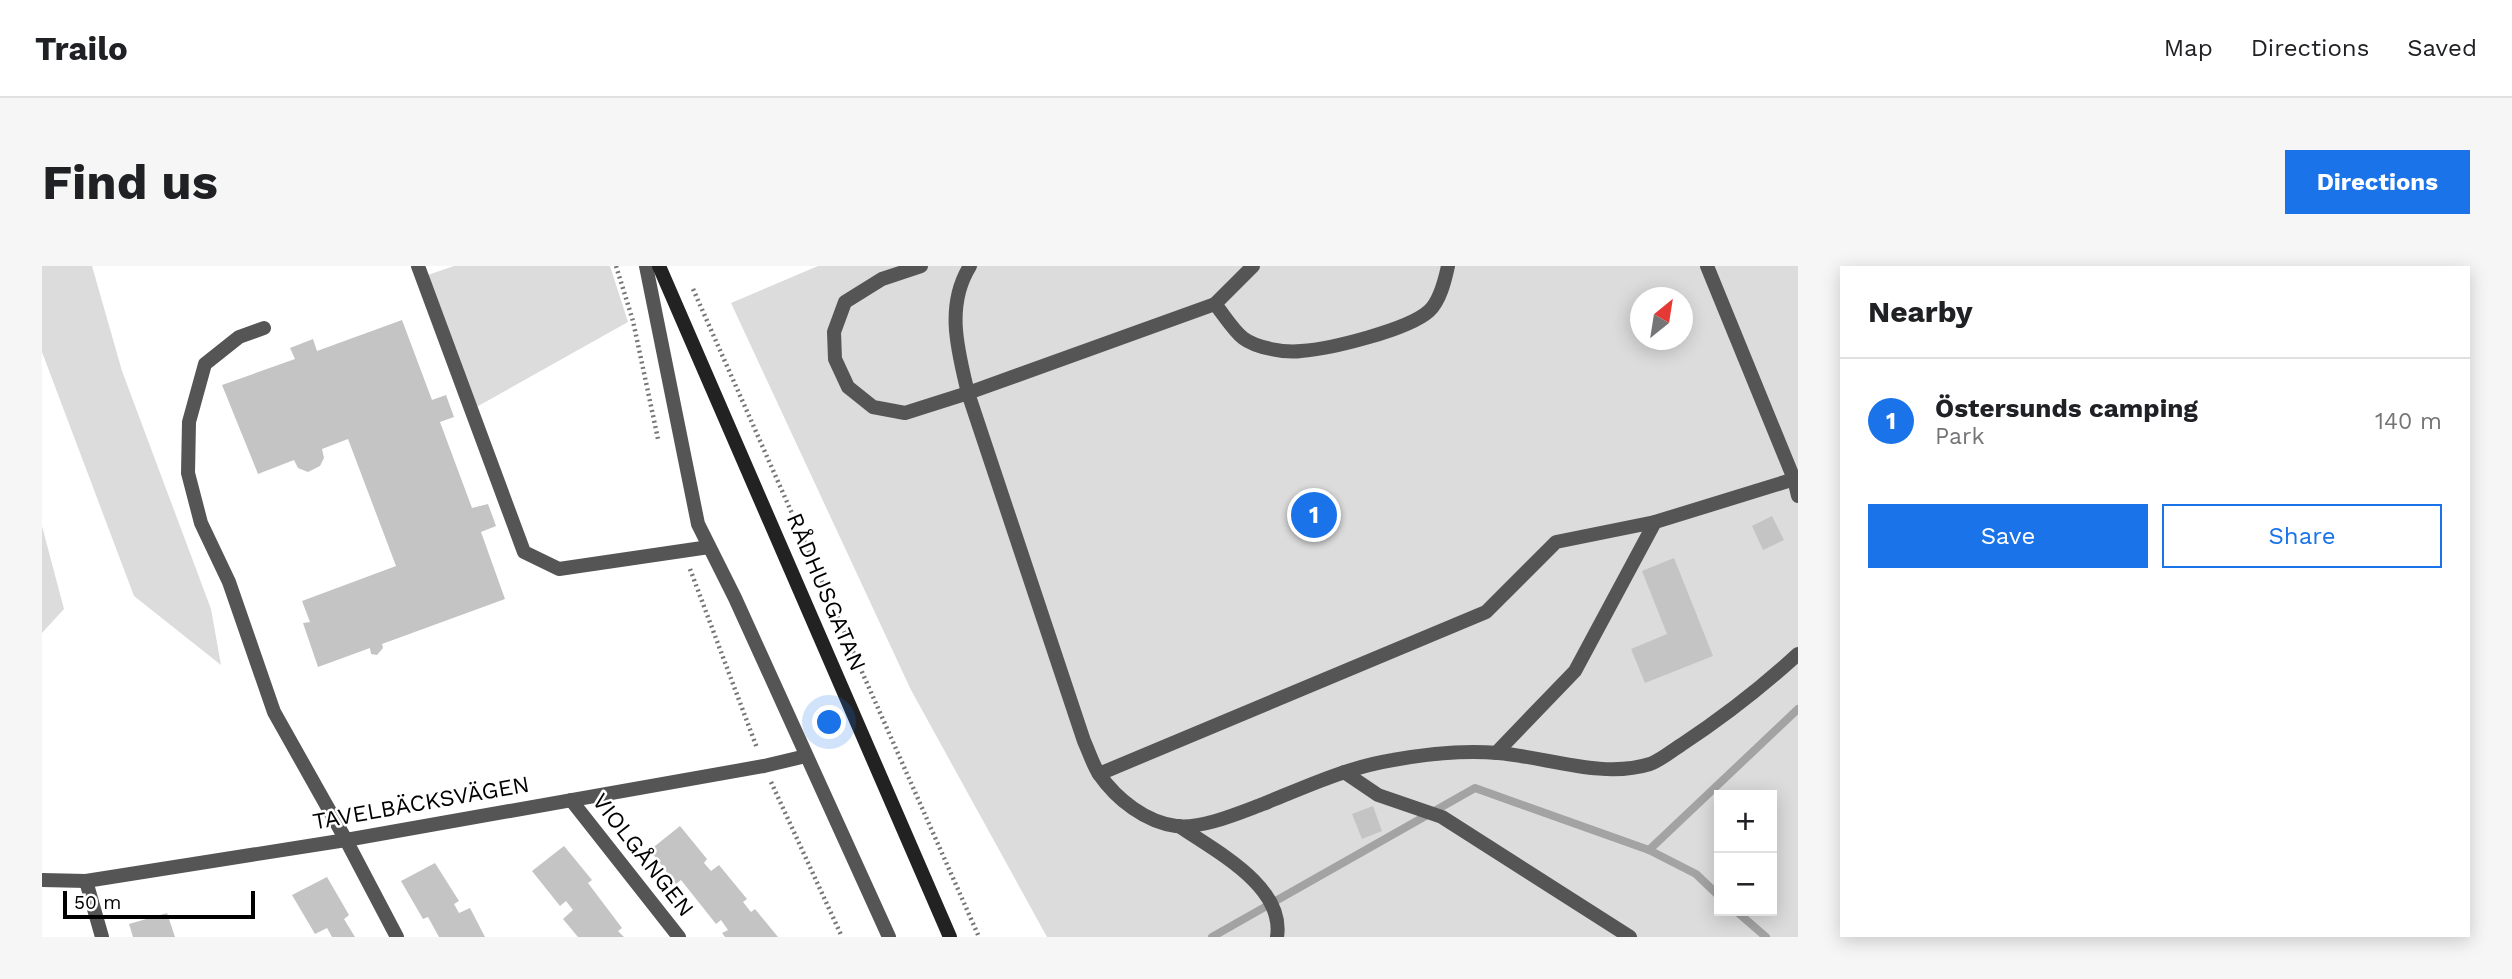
<!DOCTYPE html>
<meta charset="utf-8">
<style>
:root{--surface:#fff;--page:#f6f6f6;--text:#202124;--muted:#757577;--line:#e0e0e0;--accent:#1a73e8}
body{margin:0;font-family:"Work Sans",sans-serif;background:var(--page);color:var(--text)}
.controls{position:absolute;right:21px;bottom:21px;display:grid;overflow:hidden;border-radius:0px;box-shadow:0 4px 18px #0003}
.controls button{width:63px;height:63px;display:grid;place-items:center;padding:0;border:0;border-bottom:2px solid var(--line);background:var(--surface);color:var(--text);font:35px sans-serif}
.compass{position:absolute;left:1588px;top:21px;width:63px;height:63px;border-radius:50%;background:var(--surface);box-shadow:0 4px 18px #0003;rotate:30deg}
.scale{position:absolute;left:21px;bottom:18px;width:192px;box-sizing:border-box;padding-left:7px;border:4px solid #000;border-top:0;font-size:19px;line-height:24px;white-space:nowrap;color:#000;-webkit-text-stroke:5px #fff;paint-order:stroke}
.you{position:absolute;left:788px;top:457px;width:24px;height:24px;margin:-18px;border:5px solid #fff;border-radius:50%;background:#1a73e8;box-shadow:0 0 0 10px #1a73e833}
.badge{display:grid;place-items:center;width:46px;height:46px;border-radius:50%;background:var(--accent);color:#fff;font-size:23px;font-weight:700}
.pin{position:absolute;translate:-50% -50%;border:4px solid #fff;box-shadow:0 2px 7px #0006}
.list{margin:0;padding:0;list-style:none}
h2{display:flex;justify-content:space-between;align-items:center;height:91px;margin:0;padding:0 28px;font-size:30px}
h2 small{font-size:23px;font-weight:400;color:var(--muted)}
.list li{display:grid;grid-template-columns:46px 1fr auto;gap:21px;align-items:center;box-sizing:border-box;height:126px;padding:0 28px;border-top:2px solid var(--line)}
.list b{display:block;font-size:26px;white-space:nowrap}
.list p{margin:0;font-size:23px;white-space:nowrap;color:var(--muted)}
.list em{font-size:23px;font-style:normal;color:var(--muted)}
.actions{display:flex;gap:14px;padding:21px 28px}
.actions a{flex:1;padding:16px 0;border:2px solid var(--accent);border-radius:0px;text-align:center;font-size:24px;color:var(--accent)}
.actions .main{background:var(--accent);color:#fff}
.map{position:relative;flex:none;width:1756px;height:671px;overflow:hidden;border-radius:0px}
header{display:flex;align-items:center;gap:42px;box-sizing:border-box;height:98px;padding:0 35px;background:var(--surface);border-bottom:2px solid var(--line)}
header strong{font-size:33px}
nav{display:flex;gap:38px;margin-inline-start:auto;font-size:24px}
.intro{display:flex;align-items:center;justify-content:space-between;box-sizing:border-box;height:168px;padding:0 42px}
h1{margin:0;font-size:49px}
.button{padding:18px 32px;border-radius:0px;background:var(--accent);color:#fff;font-size:24px;font-weight:700}
main{display:flex;gap:42px;padding:0 42px}
aside{flex:1;background:var(--surface);border-radius:0px;box-shadow:0 4px 18px #0003}
.map>svg:first-child{display:block}
.green{fill:#dcdcdc;fill-rule:evenodd}
.lines{fill:none;stroke-linecap:round;stroke-linejoin:round}
.stream{stroke:#a3a3a3;stroke-width:8}
.building{fill:#c4c4c4}
.path{stroke:#777;stroke-width:4.5;stroke-dasharray:2 3.5;stroke-linecap:butt}
.service{stroke:#555;stroke-width:14}
.minor{stroke:#555;stroke-width:14}
.secondary{stroke:#222;stroke-width:14}
.labels{text-anchor:middle;dominant-baseline:central;stroke-width:5;stroke-linejoin:round;paint-order:stroke}
.street-label{font-size:23px;fill:#000;stroke:#fff}
</style>
<header>
<strong>Trailo</strong>
<nav><a>Map</a><a>Directions</a><a>Saved</a></nav>
</header>
<div class="intro"><h1>Find us</h1><a class="button">Directions</a></div>
<main>
<div class="map">
<svg width="1756" height="671" viewBox="0 0 1756 671">
<rect width="100%" height="100%" fill="#fff"/>
<g class="green">
<path d="M0,0H50L80,105L169,343L179,399L92,330L0,86Z"/>
<path d="M412,0H568L586,56L429,144L380,11Z"/>
<path d="M776,0H1756V671H1005L869,424L689,37ZM1598,32H1640V74H1598ZM1677,529H1730V645H1677Z"/>
<path d="M0,260L22,343L0,367Z"/>
</g>
<g class="lines">
<g class="stream">
<path d="M1607,584L1756,443"/>
<path d="M1694,645L1724,671"/>
<path d="M1170,671L1433,522L1607,584L1654,608L1677,630"/>
</g>
</g>
<g class="building">
<path d="M360,54L390,134L404,129L412,151L398,156L430,242L446,238L454,260L439,266L463,333L340,378L341,382L335,389L329,388L328,382L276,401L261,357L268,356L260,335L354,300L306,173L280,183L282,192L278,200L266,206L256,202L252,194L216,208L180,119L253,93L248,82L271,73L275,85Z"/>
<path d="M1730,250L1742,274L1721,284L1710,260Z"/>
<path d="M1632,292L1671,390L1603,417L1589,383L1625,368L1600,305Z"/>
<path d="M1331,540L1340,565L1320,573L1310,548Z"/>
<path d="M638,560L665,593L662,597L669,605L677,599L705,633L701,636L709,646L713,643L736,671H683L680,667L686,664L679,654L674,658L639,614L634,618L608,584Z"/>
<path d="M522,580L550,614L546,617L580,662L576,665L582,671H536L521,653L531,644L524,635L518,640L490,605Z"/>
<path d="M393,597L417,635L412,638L417,647L428,642L443,671H397L386,651L381,653L359,615Z"/>
<path d="M285,611L307,649L302,653L313,671H290L285,662L273,668L250,629Z"/>
<path d="M125,647L133,671H91L87,658Z"/>
</g>
<g class="lines">
<g class="path">
<path d="M574,0L591,55L616,173"/>
<path d="M651,23L937,671"/>
<path d="M648,303L715,482"/>
<path d="M729,516L800,671"/>
</g>
<g class="service">
<path d="M376,0L482,286L517,303L667,281"/>
<path d="M879,0L840,13L803,36L792,66L793,93L806,121L831,141L863,147L926,127L1173,38L1211,0"/>
<path d="M928,0C903,40 916,85 926,127L1042,475C1047,486 1051,499 1057,508C1075,534 1104,556 1134,560C1160,563 1197,547 1221,538C1263,521 1306,501 1351,494C1384,488 1422,484 1456,487C1505,491 1560,513 1608,498C1619,494 1629,485 1639,479C1680,452 1720,421 1756,388"/>
<path d="M1665,0L1752,213L1756,230"/>
<path d="M1173,38C1182,49 1191,64 1201,72C1214,82 1243,87 1259,85C1288,83 1366,64 1387,45C1398,35 1403,14 1406,0"/>
<path d="M222,62L197,71L163,98L147,156L146,207L159,257L187,316L232,446L304,574"/>
<path d="M1454,487L1533,405L1613,256"/>
<path d="M1302,506L1336,529L1400,551L1588,671"/>
<path d="M1057,508L1444,346L1514,276L1613,256L1756,212"/>
<path d="M1137,560C1173,585 1243,620 1235,671"/>
</g>
<g class="minor">
<path d="M604,0L656,258L693,332L847,671"/>
<path d="M529,534L637,671"/>
<path d="M304,574L355,671"/>
<path d="M0,614L44,615L304,574L722,500L764,490"/>
<path d="M44,615L60,671"/>
</g>
<path class="secondary" d="M617,0L908,671"/>
</g>
<g class="labels">
<g class="street-label">
<text transform="translate(784 326) rotate(67)">RÅDHUSGATAN</text>
<text transform="translate(379 537) rotate(-10)">TAVELBÄCKSVÄGEN</text>
<text transform="translate(601 589) rotate(52)">VIOLGÅNGEN</text>
</g>
</g>
</svg>
<div class="controls">
<button>+</button>
<button>−</button>
</div>
<svg class="compass" viewBox="-18 -18 36 36"><path d="M0-13l5 13h-10z" fill="#e53935"/><path d="M0 13l5-13h-10z" fill="#757577"/></svg>
<div class="scale">50 m</div>
<div class="you"></div>
<div class="pin badge" style="left:1272px;top:249px">1</div>
</div>
<aside>
<h2>Nearby<small></small></h2>
<ul class="list">
<li><span class="badge">1</span><div><b>Östersunds camping</b><p>Park</p></div><em>140 m</em></li>
</ul>
<div class="actions"><a class="main">Save</a><a>Share</a></div>
</aside>
</main>
